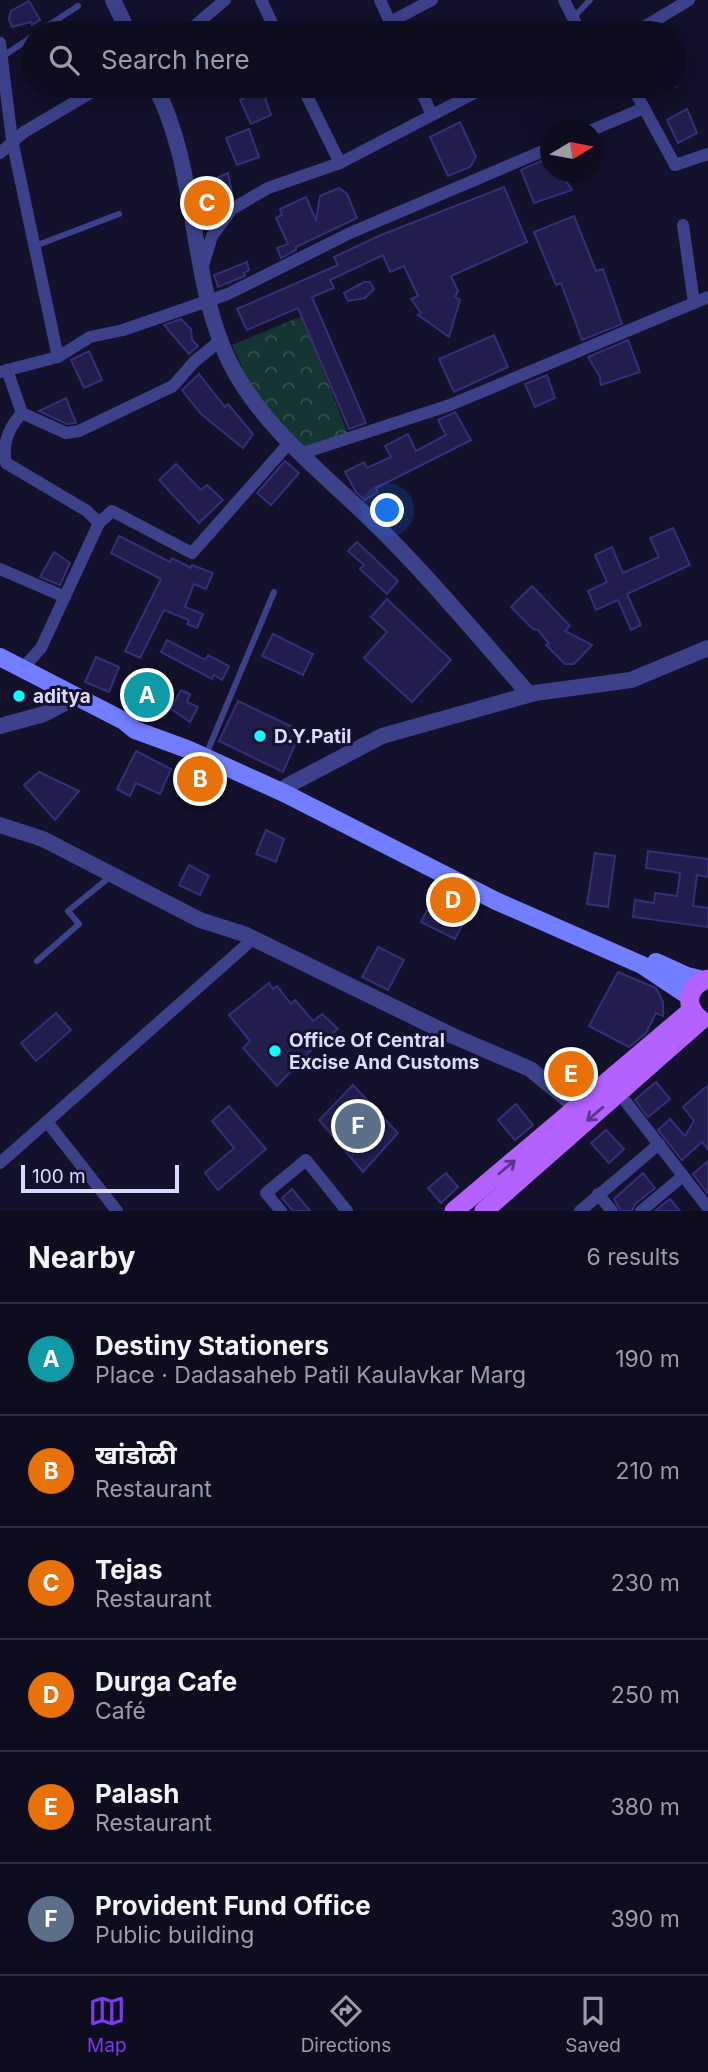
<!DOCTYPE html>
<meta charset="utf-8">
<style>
:root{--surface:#0e0d20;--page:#171629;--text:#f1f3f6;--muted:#9b9ca5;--line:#2e2d3e;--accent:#7c3aed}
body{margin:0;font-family:Inter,"Noto Sans Devanagari",sans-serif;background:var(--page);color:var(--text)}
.compass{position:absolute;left:540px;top:119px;width:63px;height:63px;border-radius:50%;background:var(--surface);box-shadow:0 7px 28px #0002;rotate:80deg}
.scale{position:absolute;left:21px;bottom:18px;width:158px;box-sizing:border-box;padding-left:7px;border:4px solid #dcdbff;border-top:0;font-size:19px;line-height:24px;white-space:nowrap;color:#dcdbff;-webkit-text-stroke:5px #13112b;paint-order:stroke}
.you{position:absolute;left:388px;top:511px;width:24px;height:24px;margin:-18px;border:5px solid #fff;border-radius:50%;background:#1a73e8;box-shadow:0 0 0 10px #1a73e833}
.badge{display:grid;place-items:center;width:46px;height:46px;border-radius:50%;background:var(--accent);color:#fff;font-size:23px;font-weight:700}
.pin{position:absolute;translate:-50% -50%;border:4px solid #fff;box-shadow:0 2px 7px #0006}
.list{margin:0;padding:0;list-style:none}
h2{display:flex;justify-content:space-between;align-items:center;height:91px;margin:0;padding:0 28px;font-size:30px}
h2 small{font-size:23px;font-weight:400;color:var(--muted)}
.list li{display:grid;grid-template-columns:46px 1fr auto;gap:21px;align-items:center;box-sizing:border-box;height:112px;padding:0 28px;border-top:2px solid var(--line)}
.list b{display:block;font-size:26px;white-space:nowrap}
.list p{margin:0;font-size:23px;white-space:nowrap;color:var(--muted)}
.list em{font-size:23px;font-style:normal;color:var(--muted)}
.icon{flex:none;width:38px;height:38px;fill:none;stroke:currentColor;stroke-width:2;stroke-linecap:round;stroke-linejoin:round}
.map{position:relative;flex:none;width:708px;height:1211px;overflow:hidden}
.search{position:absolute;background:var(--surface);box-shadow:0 7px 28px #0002;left:21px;right:21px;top:21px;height:77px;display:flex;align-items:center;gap:18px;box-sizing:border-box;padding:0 24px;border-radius:38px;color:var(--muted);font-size:26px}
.sheet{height:763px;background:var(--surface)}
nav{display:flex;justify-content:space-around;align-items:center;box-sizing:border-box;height:98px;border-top:2px solid var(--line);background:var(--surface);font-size:19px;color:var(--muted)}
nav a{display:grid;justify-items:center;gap:4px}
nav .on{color:var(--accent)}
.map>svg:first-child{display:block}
.park{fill:url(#park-crowns)}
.building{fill:#221d4c;stroke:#362f78;stroke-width:2}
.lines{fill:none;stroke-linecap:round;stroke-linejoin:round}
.service{stroke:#3c418a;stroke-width:6}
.minor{stroke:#3c418a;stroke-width:12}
.tertiary{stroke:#3c418a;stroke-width:16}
.secondary{stroke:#727dff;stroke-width:18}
.primary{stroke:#b462ff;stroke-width:19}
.oneway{stroke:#5b358a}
.poi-dot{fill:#07fffe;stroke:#13112b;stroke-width:2.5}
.labels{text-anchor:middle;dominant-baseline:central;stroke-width:6;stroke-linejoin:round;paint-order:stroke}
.poi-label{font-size:19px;font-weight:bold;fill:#dcdbff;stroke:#13112b;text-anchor:start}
</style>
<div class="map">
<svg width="708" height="1211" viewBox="0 0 708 1211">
<defs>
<pattern id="park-crowns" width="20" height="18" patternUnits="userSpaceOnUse" patternTransform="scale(1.75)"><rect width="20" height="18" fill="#143531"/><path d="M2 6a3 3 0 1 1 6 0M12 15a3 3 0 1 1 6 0" fill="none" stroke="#365250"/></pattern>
</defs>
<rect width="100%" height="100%" fill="#13112b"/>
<path class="park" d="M302,316L348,434L305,453L249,383L232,345Z"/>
<g class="building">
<path d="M29,1L40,20L32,25L31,22L12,27L9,19L11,11Z"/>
<path d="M647,86H677L652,96Z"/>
<path d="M262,89L271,115L251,124L240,100Z"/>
<path d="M687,109L697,133L678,143L667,120Z"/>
<path d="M460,122L476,157L470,167L448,176L430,137Z"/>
<path d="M249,129L259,157L237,165L226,138Z"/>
<path d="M550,157V172H560L572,190L534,203L521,170Z"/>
<path d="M228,173L233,198L207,207L200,185Z"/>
<path d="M504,187L527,242L451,276L458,291L455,297L460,300L449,337L418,315L421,313L411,299L418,296L404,266L390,272L383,255L330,280L334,288L312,297L366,423L349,429L298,308L247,330L237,309L338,265L334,257L381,235Z"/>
<path d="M339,188L347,194L357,218L296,247V250L281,258L277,248L288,244L276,218L282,215L280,209L306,197L316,220L320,196Z"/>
<path d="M574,216L596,271L603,269L622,324L582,340L561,283L556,285L534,232Z"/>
<path d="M247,262L249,270L244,273L245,276L218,287L214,275Z"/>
<path d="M364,282H370L374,289L365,298L348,301L344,293Z"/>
<path d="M181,319L191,329L192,340L198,346L189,354L164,325Z"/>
<path d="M494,335L508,367L454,392L439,359Z"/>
<path d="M628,340L640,372L601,385L600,377L588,357Z"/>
<path d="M89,351L102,380L84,388L71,360Z"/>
<path d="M199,374L225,407L228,404L253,434L243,448L201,414L182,390Z"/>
<path d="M547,375L555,398L535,407L525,384Z"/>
<path d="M66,398L76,423L67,424L39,411Z"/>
<path d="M455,412L471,440L376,488L378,492L365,500L356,492L345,472L364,462L367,468L391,457L385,446L408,434L416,451L446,435L438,420Z"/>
<path d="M285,461L299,473L271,505L257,493Z"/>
<path d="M176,464L201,490L207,485L223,500L199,523L159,480Z"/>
<path d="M673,528L690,565L627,594L641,625L631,630L618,600L596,610L588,591L607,582L595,555L612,547L623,573L659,557L650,538Z"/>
<path d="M119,536L170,562L172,558L191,568L192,565L213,573L206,589L194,584L185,607L203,614L197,628L187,624L189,620L164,610L140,658L125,651L161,579L111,553Z"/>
<path d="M357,542L398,581L387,594L360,569L364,565L348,551Z"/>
<path d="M54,552L70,563L60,585L40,577Z"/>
<path d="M532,586L570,626L565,631L592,645L574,664H565L546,645L549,644L538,630L533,629L511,607Z"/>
<path d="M387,599L451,660L412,702L364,658L387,632L371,617Z"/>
<path d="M273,634L313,654L303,675L262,656Z"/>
<path d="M167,640L205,660L208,655L229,666L222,680L214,675L212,679L161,652Z"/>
<path d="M96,657L119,667L109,692L85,682Z"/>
<path d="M144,685L163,696L156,708L138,697Z"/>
<path d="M181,690L190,694L187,702L198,707L190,722L171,709Z"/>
<path d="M238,701L301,731L283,772L219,741Z"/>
<path d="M136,751L171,769L160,794L136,783L130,796L117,789Z"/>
<path d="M39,772L79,791L55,820L24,785Z"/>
<path d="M266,830L284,839L276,862L256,854Z"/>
<path d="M648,851L708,859V877L697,875L693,906L708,908V927L633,917L635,900L654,903L655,893L677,896L680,873L646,868Z"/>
<path d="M595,853L615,856L608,907L587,904Z"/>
<path d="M189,865L209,876L200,895L179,885Z"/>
<path d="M437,891L471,909L455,939L421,922Z"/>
<path d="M378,947L404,960L388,990L362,977Z"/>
<path d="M618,972L656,988L663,1002V1016L656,1013L646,1033L629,1047L589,1026Z"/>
<path d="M269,983L273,989L277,986L291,1004L295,1000L313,1021L322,1014L338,1029L308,1053L277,1086L243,1048L250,1041L229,1015Z"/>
<path d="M56,1013L71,1030L36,1061L21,1043Z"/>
<path d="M656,1082L670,1099L648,1117L635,1100Z"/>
<path d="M353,1085L398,1133L363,1172L319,1120Z"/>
<path d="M708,1085V1150L702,1142L682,1160L658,1130L670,1119L685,1136L694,1121L683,1107Z"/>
<path d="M516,1104L533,1125L515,1140L498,1120Z"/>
<path d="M229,1106L266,1149L218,1190L205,1173L234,1148L212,1121Z"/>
<path d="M606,1130L624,1149L609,1163L591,1143Z"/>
<path d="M708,1161V1194L693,1174Z"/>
<path d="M446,1173L458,1187L441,1203L428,1188Z"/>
<path d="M643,1173L655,1188L635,1204L632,1211H621L614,1199Z"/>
<path d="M292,1189L310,1211H293L282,1198Z"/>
<path d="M670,1199L680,1211H655L666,1202Z"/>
</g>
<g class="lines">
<g class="service">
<path d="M573,18L590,0"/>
<path d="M37,33L78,6"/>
<path d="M2,57L33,36"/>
<path d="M35,246L119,214"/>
<path d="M208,750L274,592"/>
<path d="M37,961L79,924L68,911L111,876"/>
</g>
<g class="minor">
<path d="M261,0L277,33"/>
<path d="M380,0L395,33"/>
<path d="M564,0L578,28L586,33"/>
<path d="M390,22L432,0"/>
<path d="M186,33L225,0"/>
<path d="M634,33L689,0"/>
<path d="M0,43L12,140L58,357"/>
<path d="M302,86L340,163"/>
<path d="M419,86L431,113"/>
<path d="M632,86L675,165L708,154"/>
<path d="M592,130L644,108"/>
<path d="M0,153L24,132L102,86"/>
<path d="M683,225L694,303L708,297"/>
<path d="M202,269L212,236L232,209L268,188L340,163L488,86"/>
<path d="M7,370L22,413C8,428 2,444 6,463L87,511L99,523L41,648L23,668"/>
<path d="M0,372L58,357L90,337L123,330L228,294L350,233L550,148"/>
<path d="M22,413L66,433L79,431L173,386L194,362L222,339"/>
<path d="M300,454L450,405L694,303"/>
<path d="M99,523L112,511L192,553L290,442"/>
<path d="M0,569L65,597"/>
<path d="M619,1093L708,1208"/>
<path d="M48,1123L117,1211"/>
<path d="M0,1163L253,939"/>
<path d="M598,1194L612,1211"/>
<path d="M281,1211L266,1193L306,1160L347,1211"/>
<path d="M580,1211L659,1144"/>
<path d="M641,1211L683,1176"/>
</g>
<g class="tertiary">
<path d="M113,0L129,33"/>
<path d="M155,86C199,171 188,275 229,361C260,424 319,470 369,518C426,573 477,635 529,694"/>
<path d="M0,726L44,714L78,696"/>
<path d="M284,793L287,786L382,736L535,693L631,680L708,648"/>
<path d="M0,825L43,839L200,920L244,934L453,1036L530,1069L578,1108"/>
</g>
<g class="secondary">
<path d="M0,657L124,721L135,730L187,749L284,793L496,901L642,965L690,997"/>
<path d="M656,962L687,976L704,980"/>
</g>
<g class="primary">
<path d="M700,1019C683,1006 688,985 708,979"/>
<path d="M454,1211L692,1010"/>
<path d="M484,1211L701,1020"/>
</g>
</g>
<defs><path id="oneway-shaft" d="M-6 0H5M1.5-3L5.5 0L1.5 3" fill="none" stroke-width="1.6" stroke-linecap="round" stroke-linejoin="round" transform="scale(1.75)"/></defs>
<g class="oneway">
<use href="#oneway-shaft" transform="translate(595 1114) rotate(139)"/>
<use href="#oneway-shaft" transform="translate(507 1167) rotate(-40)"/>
</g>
<g class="poi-dot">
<circle cx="19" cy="696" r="7"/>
<circle cx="260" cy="736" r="7"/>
<circle cx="275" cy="1051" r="7"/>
</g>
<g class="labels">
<g class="poi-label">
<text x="33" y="696">aditya</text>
<text x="274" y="736">D.Y.Patil</text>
<text x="289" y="1040">Office Of Central<tspan x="289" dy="22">Excise And Customs</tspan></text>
</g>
</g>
</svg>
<svg class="compass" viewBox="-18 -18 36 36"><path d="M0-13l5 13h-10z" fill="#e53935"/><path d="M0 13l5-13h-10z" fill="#9b9ca5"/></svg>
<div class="scale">100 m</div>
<div class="you"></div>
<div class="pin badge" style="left:147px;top:695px;background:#0f9aa8">A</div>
<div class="pin badge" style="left:200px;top:779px;background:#e8710a">B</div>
<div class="pin badge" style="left:207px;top:203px;background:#e8710a">C</div>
<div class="pin badge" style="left:453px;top:900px;background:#e8710a">D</div>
<div class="pin badge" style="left:571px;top:1074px;background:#e8710a">E</div>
<div class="pin badge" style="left:358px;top:1126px;background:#5c6f8a">F</div>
<div class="search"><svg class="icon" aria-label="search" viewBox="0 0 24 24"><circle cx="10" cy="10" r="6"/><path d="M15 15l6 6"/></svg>Search here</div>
</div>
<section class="sheet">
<h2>Nearby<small>6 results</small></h2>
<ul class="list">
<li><span class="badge" style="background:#0f9aa8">A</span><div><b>Destiny Stationers</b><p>Place · Dadasaheb Patil Kaulavkar Marg</p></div><em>190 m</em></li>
<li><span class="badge" style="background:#e8710a">B</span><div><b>खांडोळी</b><p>Restaurant</p></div><em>210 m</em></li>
<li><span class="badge" style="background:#e8710a">C</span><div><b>Tejas</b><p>Restaurant</p></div><em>230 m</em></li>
<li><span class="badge" style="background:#e8710a">D</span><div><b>Durga Cafe</b><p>Café</p></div><em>250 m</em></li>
<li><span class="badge" style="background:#e8710a">E</span><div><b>Palash</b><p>Restaurant</p></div><em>380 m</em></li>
<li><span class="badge" style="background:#5c6f8a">F</span><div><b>Provident Fund Office</b><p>Public building</p></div><em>390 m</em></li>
</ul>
</section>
<nav>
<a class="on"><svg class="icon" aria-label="map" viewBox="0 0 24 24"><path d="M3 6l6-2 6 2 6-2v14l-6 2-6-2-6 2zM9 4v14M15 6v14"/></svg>Map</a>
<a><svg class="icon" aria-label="directions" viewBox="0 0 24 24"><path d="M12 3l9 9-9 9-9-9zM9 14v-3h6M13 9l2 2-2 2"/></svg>Directions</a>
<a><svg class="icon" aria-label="saved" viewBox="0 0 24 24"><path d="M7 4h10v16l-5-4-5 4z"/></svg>Saved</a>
</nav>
